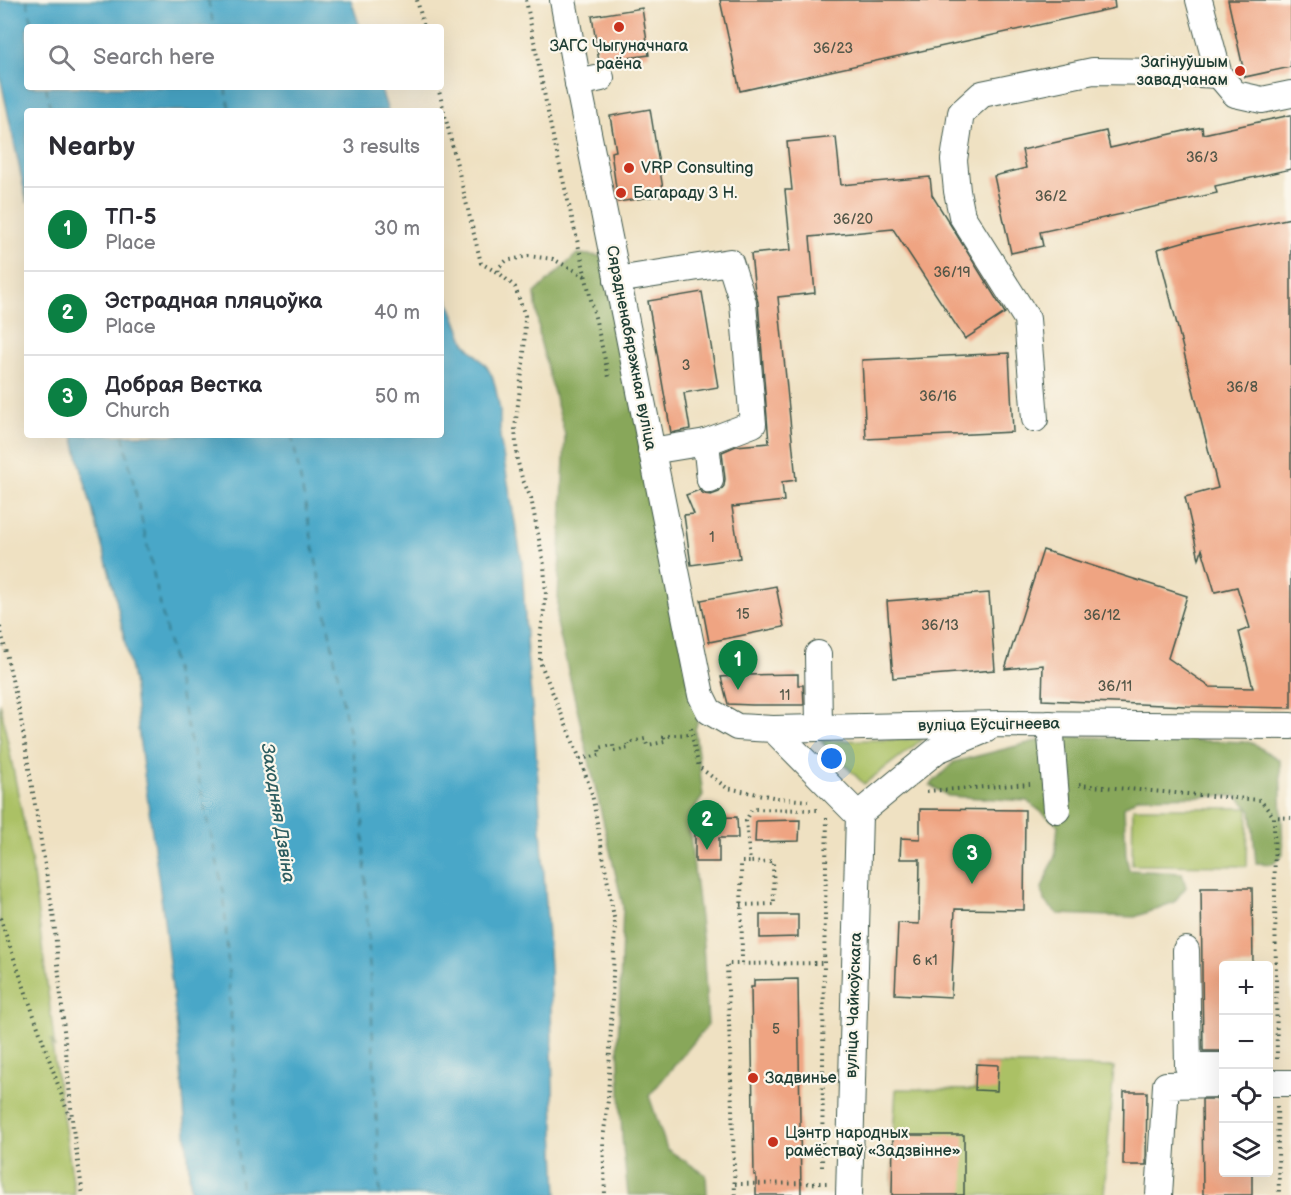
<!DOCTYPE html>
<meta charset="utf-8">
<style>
:root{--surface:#fff;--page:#f2f2f3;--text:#2b2b33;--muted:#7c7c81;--line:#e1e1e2;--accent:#0b8043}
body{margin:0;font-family:"Balsamiq Sans",sans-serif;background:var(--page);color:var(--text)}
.controls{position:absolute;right:18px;bottom:18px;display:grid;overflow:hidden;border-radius:6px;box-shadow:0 6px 24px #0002}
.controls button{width:54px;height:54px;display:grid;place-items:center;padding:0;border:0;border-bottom:2px solid var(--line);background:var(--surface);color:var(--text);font:30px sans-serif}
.you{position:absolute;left:832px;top:759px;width:21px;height:21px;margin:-15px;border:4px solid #fff;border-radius:50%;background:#1a73e8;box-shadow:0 0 0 9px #1a73e833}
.badge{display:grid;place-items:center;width:39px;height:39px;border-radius:50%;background:var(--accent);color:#fff;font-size:20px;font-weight:700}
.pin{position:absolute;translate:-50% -50px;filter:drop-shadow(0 2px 3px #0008)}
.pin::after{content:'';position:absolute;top:32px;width:21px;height:18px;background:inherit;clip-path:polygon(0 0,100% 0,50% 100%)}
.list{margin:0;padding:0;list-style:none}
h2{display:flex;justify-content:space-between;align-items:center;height:78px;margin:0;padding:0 24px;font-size:26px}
h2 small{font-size:20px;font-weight:400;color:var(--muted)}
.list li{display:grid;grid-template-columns:39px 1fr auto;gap:18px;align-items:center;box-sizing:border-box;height:84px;padding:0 24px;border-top:2px solid var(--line)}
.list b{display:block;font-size:22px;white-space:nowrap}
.list p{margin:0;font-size:20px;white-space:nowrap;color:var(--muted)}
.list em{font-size:20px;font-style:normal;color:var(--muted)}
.icon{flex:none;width:33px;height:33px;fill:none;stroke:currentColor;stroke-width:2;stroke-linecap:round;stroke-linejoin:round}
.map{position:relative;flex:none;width:1291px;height:1195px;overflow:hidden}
.search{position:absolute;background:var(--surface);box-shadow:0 6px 24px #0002;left:24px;top:24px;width:420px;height:66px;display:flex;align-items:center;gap:15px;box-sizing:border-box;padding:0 21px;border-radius:6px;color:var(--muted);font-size:22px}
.panel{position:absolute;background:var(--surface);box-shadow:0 6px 24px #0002;left:24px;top:108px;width:420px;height:330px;border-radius:6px}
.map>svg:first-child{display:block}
.green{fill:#abc165;stroke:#657f4c;stroke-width:1.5}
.forest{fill:#88a75a;stroke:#547247;stroke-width:1.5}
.water{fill:#49a7c8;stroke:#34727e;stroke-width:1.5}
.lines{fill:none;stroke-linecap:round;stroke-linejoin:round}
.ferry{stroke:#2c5d60;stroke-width:1.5;stroke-dasharray:8 6;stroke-linecap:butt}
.building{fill:#efa482}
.minor-casing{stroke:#3e5649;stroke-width:28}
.path{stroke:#3e5649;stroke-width:4;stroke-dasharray:1.5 4.5;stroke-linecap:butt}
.minor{stroke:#fff;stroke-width:26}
.poi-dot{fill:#c8321e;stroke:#fbf7ec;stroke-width:2}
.labels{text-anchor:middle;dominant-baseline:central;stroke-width:4.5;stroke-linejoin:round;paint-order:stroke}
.number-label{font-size:14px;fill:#535748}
.poi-label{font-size:16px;fill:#1f3d34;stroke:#fbf7ec;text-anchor:start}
.street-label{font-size:16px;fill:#1f3d34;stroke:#fbf7ec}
.water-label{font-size:18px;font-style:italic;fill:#2c5d60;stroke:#fbf7ec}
</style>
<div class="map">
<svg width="1291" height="1195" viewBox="0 0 1291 1195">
<rect width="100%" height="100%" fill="#fbf7ec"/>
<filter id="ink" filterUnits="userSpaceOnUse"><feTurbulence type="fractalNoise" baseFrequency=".0167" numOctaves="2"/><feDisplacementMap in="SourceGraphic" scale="12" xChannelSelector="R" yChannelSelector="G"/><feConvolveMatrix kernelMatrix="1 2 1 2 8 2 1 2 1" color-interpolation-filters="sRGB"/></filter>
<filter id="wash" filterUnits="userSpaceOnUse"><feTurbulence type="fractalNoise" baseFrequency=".008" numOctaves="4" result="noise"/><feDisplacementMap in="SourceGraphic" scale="24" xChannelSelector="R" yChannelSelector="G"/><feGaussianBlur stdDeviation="1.35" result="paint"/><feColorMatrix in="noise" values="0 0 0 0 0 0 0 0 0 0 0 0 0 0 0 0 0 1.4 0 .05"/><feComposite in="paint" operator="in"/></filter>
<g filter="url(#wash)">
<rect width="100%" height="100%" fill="#efe1c2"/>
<g class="green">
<path d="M0,703L31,859L55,1048L51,1039L75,1195H0Z"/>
<path d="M923,739L864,784L821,741Z"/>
<path d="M1133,808H1248L1247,866L1132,865Z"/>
<path d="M976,1064L1114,1067L1104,1195H892L893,1135L896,1089L975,1090Z"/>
</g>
<g class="forest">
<path d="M577,254L601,256L700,712L695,730L703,796L688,818L703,944L708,1025L649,1096L667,1149L706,1175L707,1195H628L622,1138L618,1044L623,906L557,623L565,435L540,340L535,293Z"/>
<path d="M1056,736L1250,742L1280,760L1283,855L1272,864L1256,863L1251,811L1237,796L1139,797L1124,807L1126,855L1129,870L1182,873L1186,887L1174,902L1135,917L1058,914L1044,901L1042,888L1055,856L1058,825L1027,801L948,796L930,785L954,762Z"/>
</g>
<g class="water">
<path d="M0,0H351L360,27H27V87H380L388,111H27V203L0,76Z"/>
<path d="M441,282L465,343L487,367L492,376L495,385L500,410V437L522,562L527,655L535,735L550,967L554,1127L557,1195H191L179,1045L163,912L139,737L133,680L115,594L79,460L73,435H441Z"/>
</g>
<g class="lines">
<g class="ferry">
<path d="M27,0L33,27"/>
<path d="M208,0L214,27"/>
<path d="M46,87L51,111"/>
<path d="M225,87L230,111"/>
<path d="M123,435L224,894L241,1195"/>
<path d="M292,435L362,802L380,1195"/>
</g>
</g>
<g id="blocks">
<g class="building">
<path d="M720,0H1114L1115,8L740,91Z"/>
<path d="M1228,0H1291V67L1245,77Z"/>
<path d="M642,8L649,55L599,62L592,16Z"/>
<path d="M650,109L664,195L618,202L611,152L616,151L610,116Z"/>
<path d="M1291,115V169L1215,186L1217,193L1040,232L1043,246L1011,253L994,176L1026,168L1022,150L1106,131L1110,148L1202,127L1203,134Z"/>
<path d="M836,137L841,185L930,177L932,195L1005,313L965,339L893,229L810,237L815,293L778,297L796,480L782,482L784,501L732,507L740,558L691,565L684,515L694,514L686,495L699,490L704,494L711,495L719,492L724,486L725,479L722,452L736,446L769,443L758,302L755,291L751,254L791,250L785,190H792L787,142Z"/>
<path d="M1291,218V708L1187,706L1042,700L1043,665L1005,669L1043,550L1187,596L1168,658L1210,687L1253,688L1239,632L1250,628L1237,587L1215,592L1202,549L1199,559L1185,497L1218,488L1158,249L1189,240Z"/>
<path d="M702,292L718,387L684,393L690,429L671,433L648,301Z"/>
<path d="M1009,353L1013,432L866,439L862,360Z"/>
<path d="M776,586L784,627L709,642L701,600Z"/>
<path d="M989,593L995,670L893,678L887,601Z"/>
<path d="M798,674V685H803L804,705H752L728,704L721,677L746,675Z"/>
<path d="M920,809L1025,810L1024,910L955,909L951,997L895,994L898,923L919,924L920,859H900L901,838L920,839Z"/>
<path d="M737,817L738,838H719V862H695V818Z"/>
<path d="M800,820L799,841L755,842L756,821Z"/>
<path d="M1201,888H1252L1253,966H1224V1051H1203Z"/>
<path d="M760,915H798V937L760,938Z"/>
<path d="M798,979L801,1195H756V1175H754L751,987H754V980Z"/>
<path d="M976,1064L998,1065L997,1091L975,1090Z"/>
<path d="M1124,1092H1147L1146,1165H1123Z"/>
<path d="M1202,1099H1224V1173H1252V1195H1203Z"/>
<path d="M893,1135H964V1195H892Z"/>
</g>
</g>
</g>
<g filter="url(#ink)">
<use href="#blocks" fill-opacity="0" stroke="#3e5649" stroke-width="1.5"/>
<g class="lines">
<defs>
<g id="minor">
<path d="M563,0L578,83L701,695L709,711L737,727L773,729L1000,724L1291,726"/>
<path d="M1199,0L1219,75L1235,94L1262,100L1291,94"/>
<path d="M578,83L601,78"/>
<path d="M617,280L730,262L743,303L753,424L706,442L651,451"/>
<path d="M1035,419L1027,319L962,216L957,191L954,160L961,113L982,94L1093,71L1161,72L1219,75"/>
<path d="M706,442L710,480"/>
<path d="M818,654L819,728"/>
<path d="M1050,724L1057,810"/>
<path d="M773,729L854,811L859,814L849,1195"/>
<path d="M859,814L937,750L985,730"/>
<path d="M1186,950L1188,1066H1224"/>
<path d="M1268,1083H1291"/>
<path d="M1159,1195L1166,1085L1224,1084"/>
</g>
</defs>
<use href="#minor" class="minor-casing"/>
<g class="path">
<path d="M417,0L424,27"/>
<path d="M526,0L551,128L609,377"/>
<path d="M438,87L481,263L498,273"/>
<path d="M585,276L553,259L528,256L506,261L499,267V273L515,287L525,316L524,356L515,428L517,459L522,478L531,498L544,565L546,595L540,638V662L580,759L592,794L615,923L608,1100L603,1139L605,1195"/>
<path d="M0,627L20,714L54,920L73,1129L83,1195"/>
<path d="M691,728L695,751L699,767L727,788L778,798L808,801"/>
<path d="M580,759L600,755L599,748L613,745L614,751L629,748L628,743L645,739L647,745L665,742L664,737L674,735L692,734"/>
<path d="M1079,785L1260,800L1274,817"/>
<path d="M927,791L1030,784"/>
<path d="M741,905L774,904L773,861L750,862"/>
<path d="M0,918L71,1122"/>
<path d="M742,963L741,862H750L746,821L752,809L817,810"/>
<path d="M1277,1059L1274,817L1291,818"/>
<path d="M1277,1106L1279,1195"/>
<path d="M822,1167L824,963L827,818"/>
<path d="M735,1184L827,1183"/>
<path d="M735,1195L727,964L825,963"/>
</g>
<use href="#minor" class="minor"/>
</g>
</g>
<g class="poi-dot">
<circle cx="619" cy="27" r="6"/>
<circle cx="1240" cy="71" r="6"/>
<circle cx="629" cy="168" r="6"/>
<circle cx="621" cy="193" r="6"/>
<circle cx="753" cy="1078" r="6"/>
<circle cx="773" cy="1142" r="6"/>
</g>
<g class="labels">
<g class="number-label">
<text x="833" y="48">36/23</text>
<text x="1202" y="157">36/3</text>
<text x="1051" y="196">36/2</text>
<text x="853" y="219">36/20</text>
<text x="952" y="272">36/19</text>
<text x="686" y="365">3</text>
<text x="1242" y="387">36/8</text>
<text x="938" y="396">36/16</text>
<text x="712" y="537">1</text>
<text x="743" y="614">15</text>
<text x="1102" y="615">36/12</text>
<text x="940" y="625">36/13</text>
<text x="1115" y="686">36/11</text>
<text x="785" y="695">11</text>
<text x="925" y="960">6 к1</text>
<text x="776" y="1029">5</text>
</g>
<g class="poi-label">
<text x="619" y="46" text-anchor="middle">ЗАГС Чыгуначнага<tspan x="619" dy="18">раёна</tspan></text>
<text x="1228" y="62" text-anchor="end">Загінуўшым<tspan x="1228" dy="18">завадчанам</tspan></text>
<text x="641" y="168">VRP Consulting</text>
<text x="633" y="193">Багараду З Н.</text>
<text x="765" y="1078">Задвинье</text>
<text x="785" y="1133">Цэнтр народных<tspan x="785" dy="18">рамёстваў «Задзвінне»</tspan></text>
</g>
<g class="street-label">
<text transform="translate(631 348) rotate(79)">Сярэдненабярэжная вуліца</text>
<text transform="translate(989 725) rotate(-1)">вуліца Еўсцігнеева</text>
<text transform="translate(854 1005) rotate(-88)">вуліца Чайкоўскага</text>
</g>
<g class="water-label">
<text transform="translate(278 813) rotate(81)">Заходняя Дзвіна</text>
</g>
</g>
</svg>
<div class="controls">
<button>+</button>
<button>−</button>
<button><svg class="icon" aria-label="locate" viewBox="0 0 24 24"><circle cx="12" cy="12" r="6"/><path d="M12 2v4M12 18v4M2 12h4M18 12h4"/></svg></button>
<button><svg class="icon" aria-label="layers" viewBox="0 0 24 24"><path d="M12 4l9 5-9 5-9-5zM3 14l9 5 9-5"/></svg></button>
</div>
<div class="you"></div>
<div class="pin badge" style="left:738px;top:690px">1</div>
<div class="pin badge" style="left:707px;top:850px">2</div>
<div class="pin badge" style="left:972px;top:884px">3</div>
<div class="search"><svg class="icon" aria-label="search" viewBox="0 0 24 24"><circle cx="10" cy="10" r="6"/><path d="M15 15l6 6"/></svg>Search here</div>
<section class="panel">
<h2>Nearby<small>3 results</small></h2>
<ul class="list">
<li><span class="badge">1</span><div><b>ТП-5</b><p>Place</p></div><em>30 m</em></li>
<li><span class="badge">2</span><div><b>Эстрадная пляцоўка</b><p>Place</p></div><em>40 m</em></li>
<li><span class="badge">3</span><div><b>Добрая Вестка</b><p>Church</p></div><em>50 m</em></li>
</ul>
</section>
</div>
